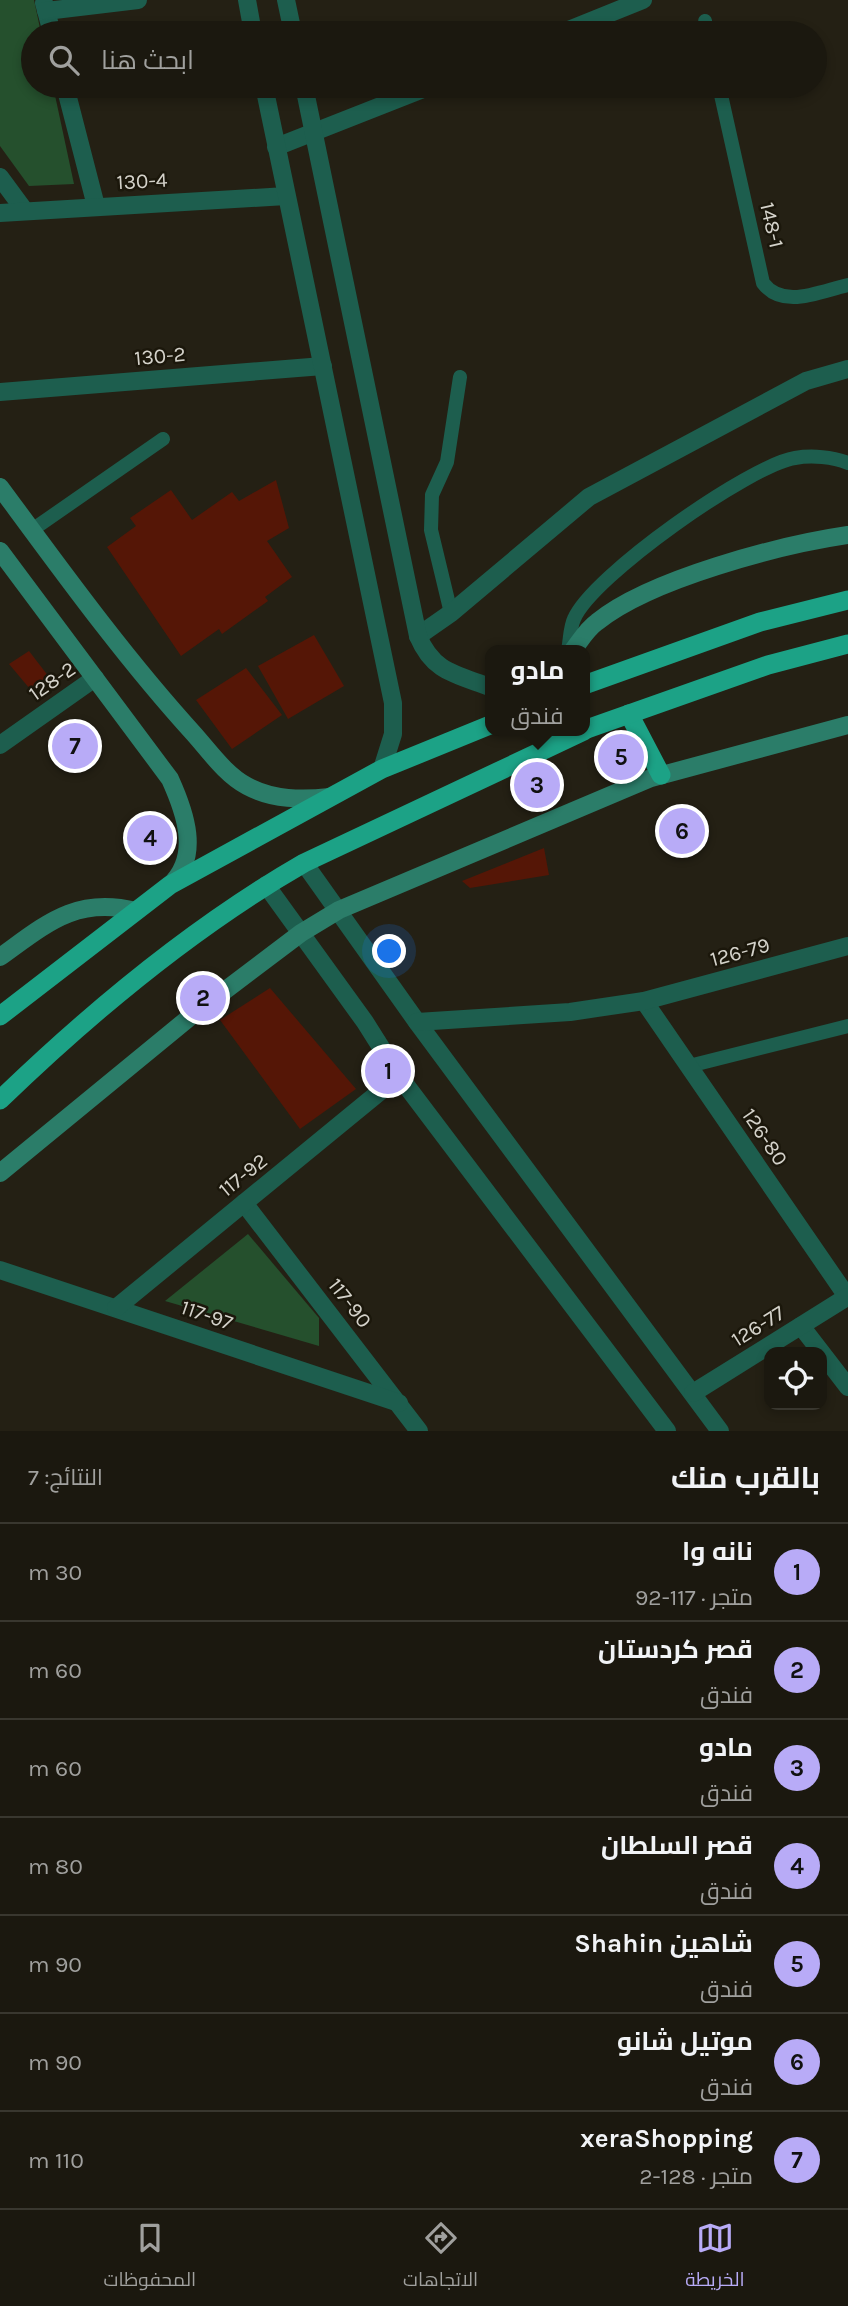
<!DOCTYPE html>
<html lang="ar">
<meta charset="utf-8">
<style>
:root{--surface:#1b180f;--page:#28251d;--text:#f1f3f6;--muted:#a0a09e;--line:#39372f;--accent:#b8abf7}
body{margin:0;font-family:Karla,Cairo,sans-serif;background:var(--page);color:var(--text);direction:rtl}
.controls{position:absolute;right:21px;bottom:21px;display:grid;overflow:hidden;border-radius:14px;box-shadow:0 4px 10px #0003}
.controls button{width:63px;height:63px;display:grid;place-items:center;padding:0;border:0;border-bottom:2px solid var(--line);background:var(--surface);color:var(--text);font:35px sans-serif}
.you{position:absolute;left:390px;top:952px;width:24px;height:24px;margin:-18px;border:5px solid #fff;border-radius:50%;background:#1a73e8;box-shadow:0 0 0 10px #1a73e833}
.badge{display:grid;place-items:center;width:46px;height:46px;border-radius:50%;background:var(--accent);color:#111;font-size:23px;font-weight:700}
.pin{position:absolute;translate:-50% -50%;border:4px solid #fff;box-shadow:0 2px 7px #0006}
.popup{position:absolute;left:485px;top:645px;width:105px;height:91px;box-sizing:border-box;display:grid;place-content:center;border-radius:14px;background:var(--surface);filter:drop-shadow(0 2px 5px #0005);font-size:23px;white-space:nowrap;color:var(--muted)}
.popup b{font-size:26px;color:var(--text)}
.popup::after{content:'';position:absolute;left:50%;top:100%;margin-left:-14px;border:14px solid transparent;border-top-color:var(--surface)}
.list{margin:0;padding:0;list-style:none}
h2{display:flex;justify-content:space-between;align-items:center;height:91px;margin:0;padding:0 28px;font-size:30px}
h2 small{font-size:23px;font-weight:400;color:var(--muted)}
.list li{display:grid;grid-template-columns:46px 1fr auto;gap:21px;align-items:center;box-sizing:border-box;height:98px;padding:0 28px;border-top:2px solid var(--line)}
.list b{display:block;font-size:26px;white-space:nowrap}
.list p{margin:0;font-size:23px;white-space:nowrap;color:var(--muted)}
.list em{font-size:23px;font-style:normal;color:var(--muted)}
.icon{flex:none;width:38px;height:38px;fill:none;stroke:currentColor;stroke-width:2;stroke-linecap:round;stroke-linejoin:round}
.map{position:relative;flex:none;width:848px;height:1431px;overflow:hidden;direction:ltr}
.search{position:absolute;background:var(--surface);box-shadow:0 4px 10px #0003;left:21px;right:21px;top:21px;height:77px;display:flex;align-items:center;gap:18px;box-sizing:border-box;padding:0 24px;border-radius:38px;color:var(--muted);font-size:26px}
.sheet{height:777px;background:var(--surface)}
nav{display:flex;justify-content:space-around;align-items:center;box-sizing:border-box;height:98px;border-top:2px solid var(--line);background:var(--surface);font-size:19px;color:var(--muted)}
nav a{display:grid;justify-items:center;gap:4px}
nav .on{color:var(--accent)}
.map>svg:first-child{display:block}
.green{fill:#25502d}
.building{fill:#551606}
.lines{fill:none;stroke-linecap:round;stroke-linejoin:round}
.service{stroke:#1d5e4e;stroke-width:14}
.minor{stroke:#1d5e4e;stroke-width:18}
.tertiary{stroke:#1d5e4e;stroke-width:18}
.secondary{stroke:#2b7d69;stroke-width:18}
.trunk{stroke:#1ca286;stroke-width:19}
.labels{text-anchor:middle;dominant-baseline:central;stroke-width:5;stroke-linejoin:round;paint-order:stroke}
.street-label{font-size:21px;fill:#d4d2ca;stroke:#1b170b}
</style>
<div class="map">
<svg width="848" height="1431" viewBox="0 0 848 1431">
<rect width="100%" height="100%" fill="#242014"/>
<g class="green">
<path d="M0,0H34L41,33H33V86H53L74,184L29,186L0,146Z"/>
<path d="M248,1234L319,1318V1346L165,1301Z"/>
</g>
<g class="building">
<path d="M276,480L289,528L267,541L292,577L265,597L268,601L222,634L219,629L181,656L107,547L136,526L130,518L171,490L192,520L232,492L239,501Z"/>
<path d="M314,635L344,686L288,719L258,666Z"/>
<path d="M29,651L49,677L30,689L9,664Z"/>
<path d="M246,668L282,715L232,749L196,700Z"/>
<path d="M544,848L549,875L470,888L462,881Z"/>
<path d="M270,988L356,1089L300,1129L220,1020Z"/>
</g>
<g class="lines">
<g class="service">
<path d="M705,21L707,33"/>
<path d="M719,86L763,283C783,310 821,291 848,285"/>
<path d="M32,530L163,439"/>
<path d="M451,613L431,530L432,495L447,462L460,377"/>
<path d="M568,650C570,641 570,627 574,619C592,576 750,465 795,458C812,455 833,457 848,463"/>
<path d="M689,1066L848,1026"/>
</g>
<g class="minor">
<path d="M44,3L52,33"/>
<path d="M46,11L138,0"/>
<path d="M561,33L643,0"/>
<path d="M65,86L96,206"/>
<path d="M276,147L431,86"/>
<path d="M0,177L25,211"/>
<path d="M0,213L286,196"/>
<path d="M0,392L323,366"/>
<path d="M418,636L451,613L589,497L806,381L848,369"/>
<path d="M0,745L95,678"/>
<path d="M304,863L417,1022L720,1431"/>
<path d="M266,885L365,1022L399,1076L667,1431"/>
<path d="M644,1001L848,1298"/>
<path d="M417,1022L570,1012L644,1001L848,946"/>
<path d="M244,1203L419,1431"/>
<path d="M0,1270L399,1403"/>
<path d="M116,1308L399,1076"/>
<path d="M801,1326L848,1387"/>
<path d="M693,1393L847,1297"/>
</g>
<g class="tertiary">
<path d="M247,0L253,33"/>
<path d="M286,0L293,33"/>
<path d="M264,86L393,703V734L382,769"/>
<path d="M304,86L418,636C433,672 455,674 490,687"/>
</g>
<g class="secondary">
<path d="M0,487C62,571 124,657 194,734C210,752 226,775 247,786C273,800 302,800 330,797"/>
<path d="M0,551L170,779C185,812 201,856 170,885"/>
<path d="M573,650C580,641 587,629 597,622C650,579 780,545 848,535"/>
<path d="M0,957C46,924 76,896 136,911"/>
<path d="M0,1173L190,1017L301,933L339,910L651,778L848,725"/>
</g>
<g class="trunk">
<path d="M584,685L760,622L848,600"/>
<path d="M629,714L661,775"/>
<path d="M584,730L768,665L848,644"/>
<path d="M0,1016L170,885L382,769L490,725"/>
<path d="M0,1100C92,1011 193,927 304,863L584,731"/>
</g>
</g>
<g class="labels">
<g class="street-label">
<text transform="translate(142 181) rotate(-3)">130-4</text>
<text transform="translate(772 225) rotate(77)">148-1</text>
<text transform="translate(160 356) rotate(-5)">130-2</text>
<text transform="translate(52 681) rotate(-35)">128-2</text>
<text transform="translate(740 952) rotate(-15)">126-79</text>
<text transform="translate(765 1137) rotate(56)">126-80</text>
<text transform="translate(243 1175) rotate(-39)">117-92</text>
<text transform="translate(350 1303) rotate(52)">117-90</text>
<text transform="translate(207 1315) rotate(19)">117-97</text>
<text transform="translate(758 1326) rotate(-32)">126-77</text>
</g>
</g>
</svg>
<div class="controls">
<button><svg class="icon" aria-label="locate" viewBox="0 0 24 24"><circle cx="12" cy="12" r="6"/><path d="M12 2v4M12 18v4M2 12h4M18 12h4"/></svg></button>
</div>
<div class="you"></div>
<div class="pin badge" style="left:388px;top:1071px">1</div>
<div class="pin badge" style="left:203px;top:998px">2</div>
<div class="pin badge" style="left:537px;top:785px">3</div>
<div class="popup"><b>مادو</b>فندق</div>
<div class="pin badge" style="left:150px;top:838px">4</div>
<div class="pin badge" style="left:621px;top:757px">5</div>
<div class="pin badge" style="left:682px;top:831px">6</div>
<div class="pin badge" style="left:75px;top:746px">7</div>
<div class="search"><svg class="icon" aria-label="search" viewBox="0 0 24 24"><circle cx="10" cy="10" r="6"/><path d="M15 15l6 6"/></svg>ابحث هنا</div>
</div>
<section class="sheet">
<h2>بالقرب منك<small>النتائج: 7</small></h2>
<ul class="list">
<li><span class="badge">1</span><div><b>نانه وا</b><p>متجر · 117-92</p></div><em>30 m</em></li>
<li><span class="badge">2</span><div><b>قصر كردستان</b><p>فندق</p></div><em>60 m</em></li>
<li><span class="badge">3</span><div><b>مادو</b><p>فندق</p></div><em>60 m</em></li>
<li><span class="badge">4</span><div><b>قصر السلطان</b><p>فندق</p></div><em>80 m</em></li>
<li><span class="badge">5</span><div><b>شاهین Shahin</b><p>فندق</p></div><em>90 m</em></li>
<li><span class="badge">6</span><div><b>موتيل شانو</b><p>فندق</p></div><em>90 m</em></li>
<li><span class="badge">7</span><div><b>xeraShopping</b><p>متجر · 128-2</p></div><em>110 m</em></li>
</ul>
</section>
<nav>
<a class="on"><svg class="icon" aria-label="map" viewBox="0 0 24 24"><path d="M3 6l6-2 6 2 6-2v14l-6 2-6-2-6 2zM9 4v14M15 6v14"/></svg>الخريطة</a>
<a><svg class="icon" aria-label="directions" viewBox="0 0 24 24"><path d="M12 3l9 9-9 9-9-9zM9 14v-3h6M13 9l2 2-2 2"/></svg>الاتجاهات</a>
<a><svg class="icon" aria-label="saved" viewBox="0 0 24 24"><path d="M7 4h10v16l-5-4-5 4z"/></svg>المحفوظات</a>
</nav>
